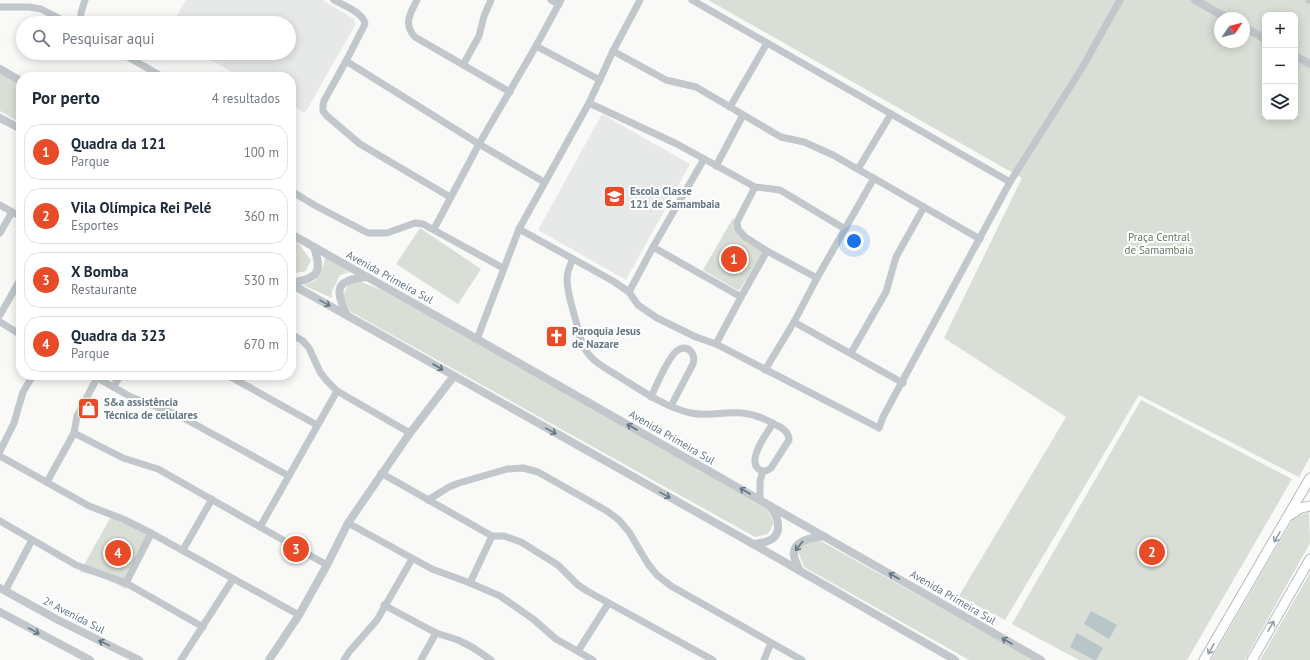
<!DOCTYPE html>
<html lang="pt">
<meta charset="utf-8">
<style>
:root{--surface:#fff;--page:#f2f2f3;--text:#1f2937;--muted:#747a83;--line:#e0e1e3;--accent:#e84b28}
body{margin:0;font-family:"PT Sans",sans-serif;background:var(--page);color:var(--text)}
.controls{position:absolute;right:12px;top:12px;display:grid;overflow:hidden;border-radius:8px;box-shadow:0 2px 10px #0003}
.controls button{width:36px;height:36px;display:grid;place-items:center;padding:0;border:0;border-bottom:1px solid var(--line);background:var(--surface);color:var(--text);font:20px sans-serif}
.compass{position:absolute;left:1214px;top:12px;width:36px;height:36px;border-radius:50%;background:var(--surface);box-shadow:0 2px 10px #0003;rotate:55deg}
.you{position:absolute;left:854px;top:241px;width:14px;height:14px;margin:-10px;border:3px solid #fff;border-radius:50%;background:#1a73e8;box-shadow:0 0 0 6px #1a73e833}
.badge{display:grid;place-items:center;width:26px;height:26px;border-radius:50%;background:var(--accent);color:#fff;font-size:13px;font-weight:700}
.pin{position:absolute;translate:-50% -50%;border:2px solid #fff;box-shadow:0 1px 4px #0006}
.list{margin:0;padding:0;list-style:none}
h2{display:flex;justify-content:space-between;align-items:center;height:52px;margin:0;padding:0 16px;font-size:17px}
h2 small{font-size:13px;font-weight:400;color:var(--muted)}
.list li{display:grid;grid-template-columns:26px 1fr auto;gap:12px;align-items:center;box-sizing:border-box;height:56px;margin:0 8px 8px;padding:0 8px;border:1px solid var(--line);border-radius:16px}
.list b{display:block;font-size:15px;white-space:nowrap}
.list p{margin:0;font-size:13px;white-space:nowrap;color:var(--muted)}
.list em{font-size:13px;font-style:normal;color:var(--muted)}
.icon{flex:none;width:22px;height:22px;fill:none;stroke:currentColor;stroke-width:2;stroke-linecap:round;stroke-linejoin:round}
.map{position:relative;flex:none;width:1310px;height:660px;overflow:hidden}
.search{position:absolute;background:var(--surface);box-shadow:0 2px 10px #0003;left:16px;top:16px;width:280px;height:44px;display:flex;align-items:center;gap:10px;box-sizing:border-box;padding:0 14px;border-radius:22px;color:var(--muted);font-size:15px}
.panel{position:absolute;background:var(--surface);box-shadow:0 2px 10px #0003;left:16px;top:72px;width:280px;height:308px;border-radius:16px}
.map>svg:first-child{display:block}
.built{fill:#e7e9e8}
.green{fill:#d9ded6;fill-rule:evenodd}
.water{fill:#b8c6c9}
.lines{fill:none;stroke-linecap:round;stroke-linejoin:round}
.secondary-casing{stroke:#b4bbc0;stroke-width:11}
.minor{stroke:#c2c7cb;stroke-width:7}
.tertiary{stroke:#c2c7cb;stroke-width:8}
.secondary{stroke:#fff;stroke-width:9}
.oneway{stroke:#637783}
.oneway2{stroke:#92a0a8}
.labels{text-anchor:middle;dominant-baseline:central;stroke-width:4;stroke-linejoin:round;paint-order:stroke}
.poi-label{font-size:11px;font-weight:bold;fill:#637783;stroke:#fff;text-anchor:start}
.park-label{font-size:11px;fill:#687a63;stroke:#fff}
.street-label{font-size:11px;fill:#637783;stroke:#fff}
</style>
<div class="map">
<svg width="1310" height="660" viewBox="0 0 1310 660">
<rect width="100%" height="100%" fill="#f9f9f7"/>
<g class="built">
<path d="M186,0H322L354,19L355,25L305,113L291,105V77H241L198,53H289V23H173Z"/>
<path d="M602,114L690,164L626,280L538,230Z"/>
</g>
<g class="green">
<path d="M708,0H1310V457L1299,477L1139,395L1005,620L959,596L1066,417L944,338L1022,178ZM1265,15H1295V117H1265ZM1220,18H1244V42H1220Z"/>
<path d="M0,72L21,84V123L0,111Z"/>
<path d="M733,218L741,233L766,248L739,291L703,270Z"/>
<path d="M420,228L481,269L458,304L396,264Z"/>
<path d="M291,239L298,243L311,260L306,271L291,274Z"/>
<path d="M325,256L350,272L340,275L332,291V298L303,285L315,281L324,264Z"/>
<path d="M359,281L384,291L766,507L774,523L768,534L755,537L351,312L343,296L348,284Z"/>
<path d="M1141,400L1292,479L1187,660H1079L1012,624Z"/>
<path d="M1309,512L1310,543L1245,660H1211L1293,519Z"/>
<path d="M113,513L156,533L126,589L102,577L80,572Z"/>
<path d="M805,539H817L1035,660H969L804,567L798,551Z"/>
<path d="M1310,573V660H1260Z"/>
</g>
<g class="water">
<path d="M1091,611L1117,625L1109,639L1084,624Z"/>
<path d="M1077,633L1103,648L1096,660H1094L1070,647Z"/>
</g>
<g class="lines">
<defs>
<g id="secondary">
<path d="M1290,515L1301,508L1310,506"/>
<path d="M1204,660L1310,478"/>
<path d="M1252,660L1310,559"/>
</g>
</defs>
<use href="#secondary" class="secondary-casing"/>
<g class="minor">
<path d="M334,0C343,5 364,13 365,24L346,61L324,101L323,105V111L327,116L360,144L450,197"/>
<path d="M417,0C410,14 403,24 415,37L510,92"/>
<path d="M551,0L559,4"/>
<path d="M692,0L1010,182"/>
<path d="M1309,0H1310"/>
<path d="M0,7H29L41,9L68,23"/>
<path d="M80,23L81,13L85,0"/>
<path d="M536,46L600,80"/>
<path d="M613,51L666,80L696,87L781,137L804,142L833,155L980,239"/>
<path d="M121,53L163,77"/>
<path d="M346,61L479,144L544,182"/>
<path d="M463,65L479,36L484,16L491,0"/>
<path d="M589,103L677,144L755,187L780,190L845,229"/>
<path d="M730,107L767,43"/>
<path d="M716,166L743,115"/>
<path d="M858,169L891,114"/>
<path d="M755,187L737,222L738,229L745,237L767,251L817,278"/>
<path d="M291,191L316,206L368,233H387L415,223L423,224L503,268"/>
<path d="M0,205L21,217"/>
<path d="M434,229L479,144L536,46L561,0"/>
<path d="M519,229L613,281L629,292L638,305L657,318L696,337L716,344L879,428L883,417L1010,182L1082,68L1120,0"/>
<path d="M0,233L12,212"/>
<path d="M653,247L741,297"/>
<path d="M573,259C570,265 567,272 567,279C567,292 572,306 575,318C579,331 581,347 591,357C598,365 609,370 618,376C639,389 666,408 691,413C708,417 725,411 742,413C755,414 765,419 776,425C783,428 789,432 789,440L771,468C767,471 765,472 760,470C745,461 767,434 773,423"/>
<path d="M629,292L653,247L704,159"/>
<path d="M0,315L21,278"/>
<path d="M0,322L21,335"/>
<path d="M794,322L903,383"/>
<path d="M291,334L303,341L309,348L320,372L327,381L337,391L410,433"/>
<path d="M477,339L519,229L589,103L613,51L640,0"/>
<path d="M716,344L741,297L767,251"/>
<path d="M851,353L886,292L896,257L924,207"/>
<path d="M765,370L794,322L817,278L874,178"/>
<path d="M92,375L131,397L178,415L289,476"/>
<path d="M227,375L317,425"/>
<path d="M113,387L121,375"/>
<path d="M651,397C656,386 669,355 678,350C689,344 696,355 693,364L671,406"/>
<path d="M74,433L123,458L158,469L327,565"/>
<path d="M0,451L14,423L23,392L33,375"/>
<path d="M0,456L89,506L123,519L151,533L299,615"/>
<path d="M381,473L492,536H504L521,542L558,565L578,585L587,591L713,660"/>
<path d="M47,482L74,433L77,416L97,378"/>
<path d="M428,500L449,487L459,483L507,469L523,468L538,472L607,511L619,520L629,532L648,564L657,575L671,586L802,660"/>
<path d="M760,500V481L763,471"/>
<path d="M0,521L76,565L126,583L203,627"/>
<path d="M348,523L432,569L470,583L500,596L533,619L556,639L593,660"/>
<path d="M260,527L337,391"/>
<path d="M183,550L212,499"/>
<path d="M126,583L151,533"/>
<path d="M470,583L492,536"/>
<path d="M5,591L32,540"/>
<path d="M384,605L436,633L458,640L472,647L491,660"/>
<path d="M578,651L608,604"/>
<path d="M181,660L233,579"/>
<path d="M344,660L349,652L377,620L412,559"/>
<path d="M421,660L436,633"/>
<path d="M764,660L771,643"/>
</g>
<g class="tertiary">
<path d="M1195,0L1227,18"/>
<path d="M1244,27L1265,39"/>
<path d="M1295,56L1310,64"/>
<path d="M0,69L21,81"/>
<path d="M0,118L21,129"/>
<path d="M291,234L447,322L1041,660"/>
<path d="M291,283C317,278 323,274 314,247"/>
<path d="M291,284L753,544L955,660"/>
<path d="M347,315C334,288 336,280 367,277"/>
<path d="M753,544C758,543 764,543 768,541C783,535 779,518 771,508"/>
<path d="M800,571C798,567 795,561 794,556C792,540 812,538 823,536"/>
<path d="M0,588L58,620L139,660"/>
<path d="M0,612L90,660"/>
<path d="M269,660L299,615L327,565L348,523L410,433L454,376"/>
</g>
<use href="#secondary" class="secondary"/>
</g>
<defs><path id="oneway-shaft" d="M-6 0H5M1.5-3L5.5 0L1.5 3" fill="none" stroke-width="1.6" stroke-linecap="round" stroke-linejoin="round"/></defs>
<g class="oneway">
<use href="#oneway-shaft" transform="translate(325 303) rotate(29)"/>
<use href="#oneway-shaft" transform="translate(438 367) rotate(30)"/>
<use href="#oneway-shaft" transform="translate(632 427) rotate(-150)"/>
<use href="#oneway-shaft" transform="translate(551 431) rotate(29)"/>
<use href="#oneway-shaft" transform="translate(745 491) rotate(-150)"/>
<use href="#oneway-shaft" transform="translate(665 495) rotate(29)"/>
<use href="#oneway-shaft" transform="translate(799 546) rotate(128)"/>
<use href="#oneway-shaft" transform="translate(894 576) rotate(-150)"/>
<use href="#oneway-shaft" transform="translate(34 631) rotate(29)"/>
<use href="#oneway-shaft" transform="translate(1007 641) rotate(-150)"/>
<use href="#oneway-shaft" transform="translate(104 643) rotate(-154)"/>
</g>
<g class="oneway2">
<use href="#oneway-shaft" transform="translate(1277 537) rotate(120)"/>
<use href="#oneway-shaft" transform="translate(1271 626) rotate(-60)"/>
<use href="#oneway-shaft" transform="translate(1211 649) rotate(120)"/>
</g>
<defs>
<symbol id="school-square" viewBox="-11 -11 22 22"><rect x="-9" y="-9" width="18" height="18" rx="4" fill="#e84b28" stroke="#fff"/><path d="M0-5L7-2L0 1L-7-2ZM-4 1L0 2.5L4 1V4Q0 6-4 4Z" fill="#fff"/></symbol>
<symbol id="church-square" viewBox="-11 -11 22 22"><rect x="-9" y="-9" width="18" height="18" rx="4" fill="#e84b28" stroke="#fff"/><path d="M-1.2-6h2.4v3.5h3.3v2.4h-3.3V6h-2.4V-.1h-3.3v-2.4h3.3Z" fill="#fff"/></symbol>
<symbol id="shop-square" viewBox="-11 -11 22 22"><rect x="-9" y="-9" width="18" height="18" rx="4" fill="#e84b28" stroke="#fff"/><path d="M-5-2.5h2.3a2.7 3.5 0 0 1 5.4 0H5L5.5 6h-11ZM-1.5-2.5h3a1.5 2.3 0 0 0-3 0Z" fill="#fff"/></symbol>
</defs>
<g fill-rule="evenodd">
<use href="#school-square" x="602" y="184" width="25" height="25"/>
<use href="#church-square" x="544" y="324" width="25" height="25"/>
<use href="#shop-square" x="76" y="396" width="25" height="25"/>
</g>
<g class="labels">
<g class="poi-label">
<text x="630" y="191">Escola Classe<tspan x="630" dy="13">121 de Samambaia</tspan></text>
<text x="572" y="331">Paroquia Jesus<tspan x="572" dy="13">de Nazare</tspan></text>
<text x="104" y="402">S&amp;a assistência<tspan x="104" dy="13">Técnica de celulares</tspan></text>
</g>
<g class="park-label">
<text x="1159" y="237">Praça Central<tspan x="1159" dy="13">de Samambaia</tspan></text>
</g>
<g class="street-label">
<text transform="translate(390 277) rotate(29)">Avenida Primeira Sul</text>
<text transform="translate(672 437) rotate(30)">Avenida Primeira Sul</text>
<text transform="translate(953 597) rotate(30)">Avenida Primeira Sul</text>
<text transform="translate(74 615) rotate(27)">2ᵃ Avenida Sul</text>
</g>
</g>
</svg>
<div class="controls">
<button>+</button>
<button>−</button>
<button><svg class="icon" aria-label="layers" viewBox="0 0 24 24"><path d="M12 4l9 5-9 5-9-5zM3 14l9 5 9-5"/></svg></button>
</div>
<svg class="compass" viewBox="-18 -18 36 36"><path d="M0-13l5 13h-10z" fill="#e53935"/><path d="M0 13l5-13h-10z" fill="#747a83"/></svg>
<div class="you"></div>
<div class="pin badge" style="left:734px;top:259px">1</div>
<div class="pin badge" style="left:1152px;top:552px">2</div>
<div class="pin badge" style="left:296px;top:549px">3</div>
<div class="pin badge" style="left:118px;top:553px">4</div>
<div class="search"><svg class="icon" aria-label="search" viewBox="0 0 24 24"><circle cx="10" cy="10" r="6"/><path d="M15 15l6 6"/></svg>Pesquisar aqui</div>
<section class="panel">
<h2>Por perto<small>4 resultados</small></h2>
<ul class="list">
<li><span class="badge">1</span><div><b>Quadra da 121</b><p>Parque</p></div><em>100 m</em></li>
<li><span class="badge">2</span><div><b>Vila Olímpica Rei Pelé</b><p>Esportes</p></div><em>360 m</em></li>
<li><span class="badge">3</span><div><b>X Bomba</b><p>Restaurante</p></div><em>530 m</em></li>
<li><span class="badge">4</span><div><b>Quadra da 323</b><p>Parque</p></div><em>670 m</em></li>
</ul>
</section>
</div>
